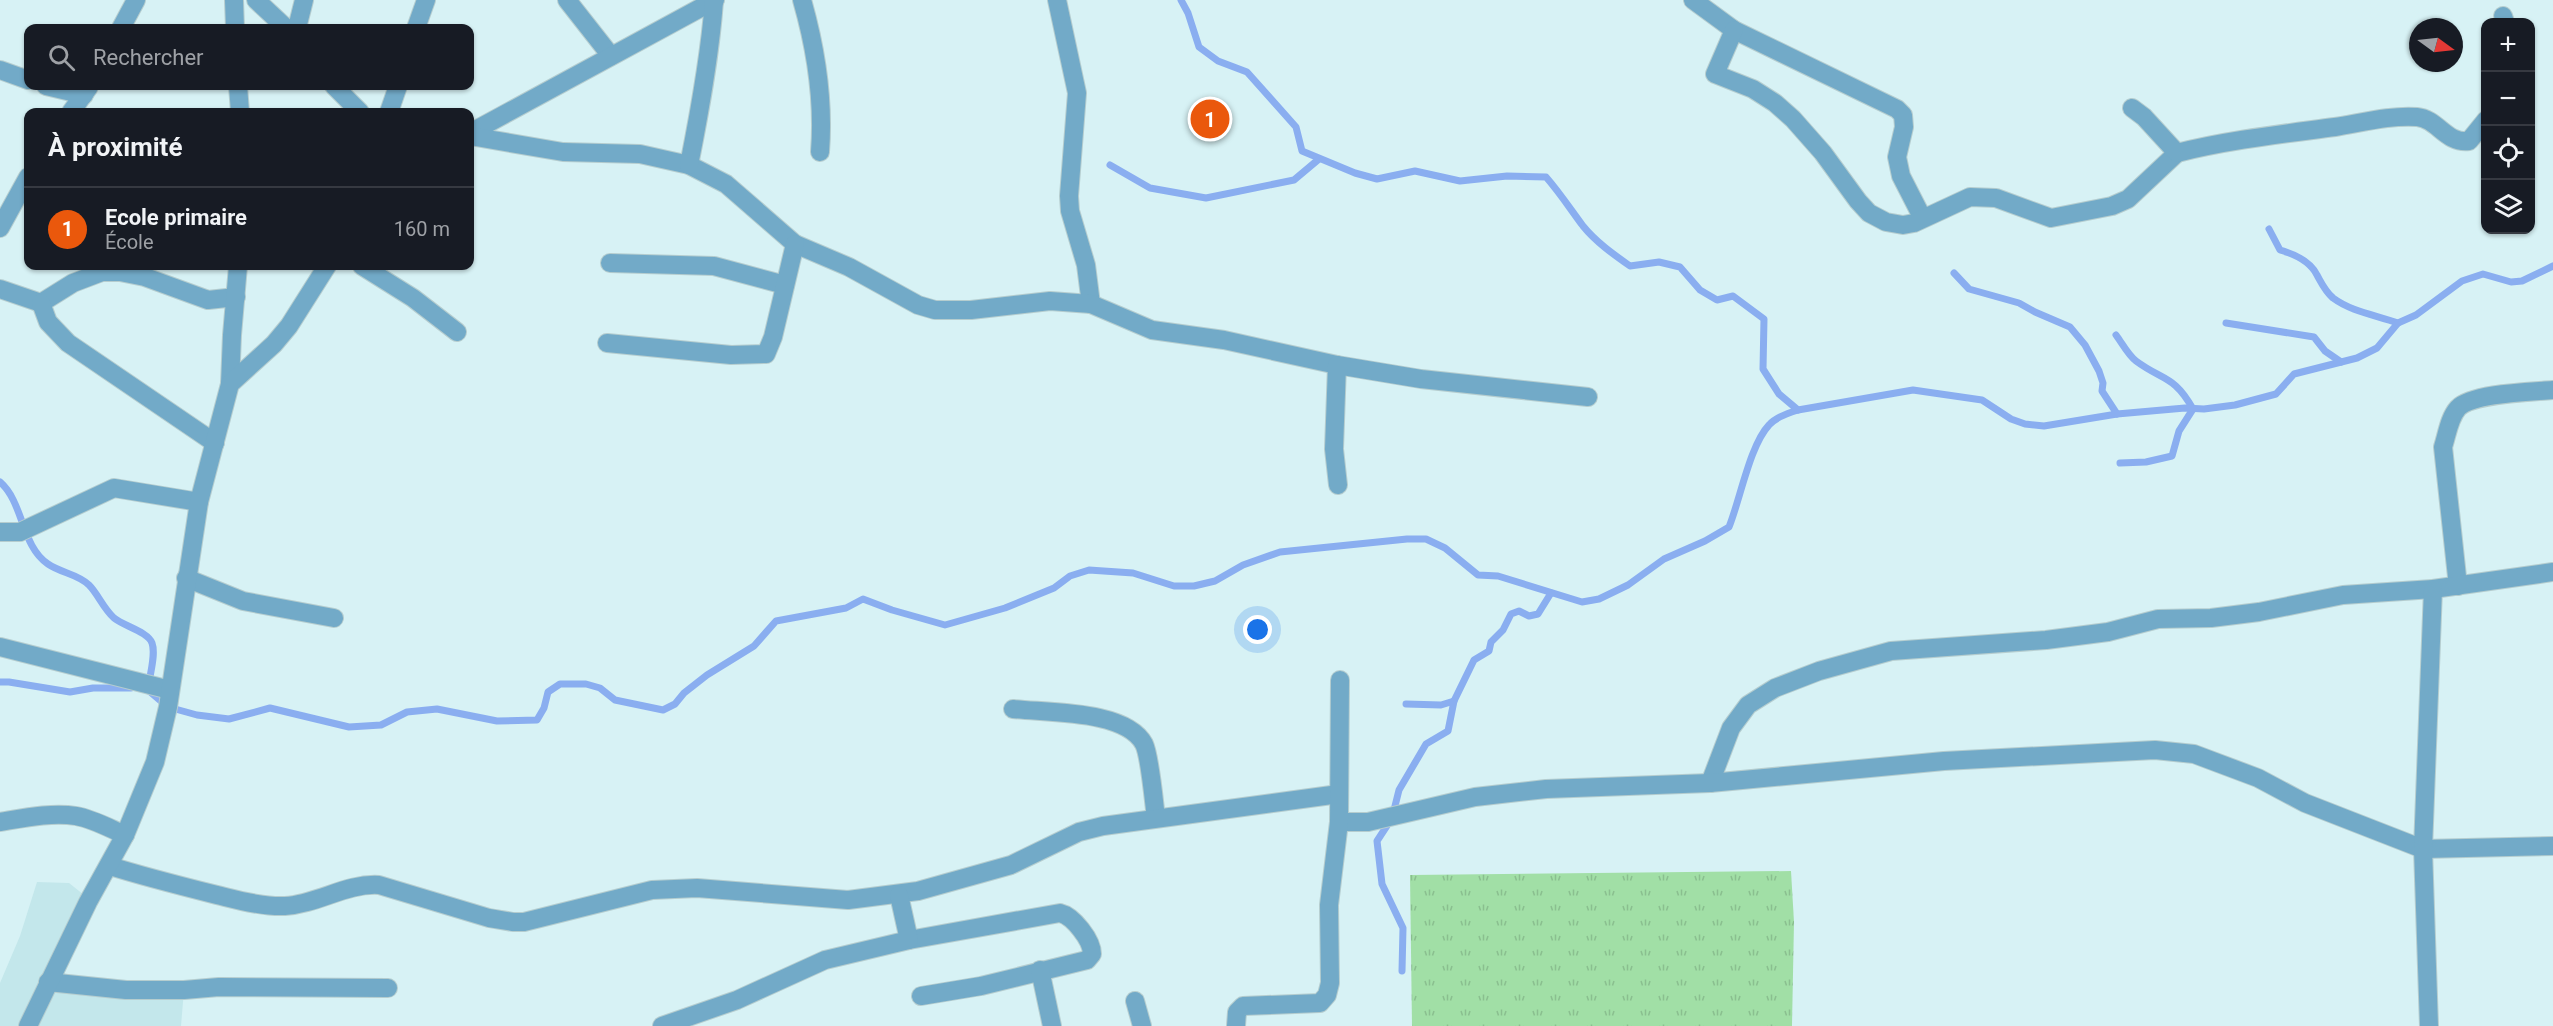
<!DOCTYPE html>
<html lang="fr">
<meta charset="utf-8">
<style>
:root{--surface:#171b24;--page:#242831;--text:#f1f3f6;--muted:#9ea1a6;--line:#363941;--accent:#ea580c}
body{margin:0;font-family:Roboto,sans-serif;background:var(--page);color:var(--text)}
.controls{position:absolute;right:18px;top:18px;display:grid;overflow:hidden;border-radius:12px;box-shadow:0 2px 4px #0004}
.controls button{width:54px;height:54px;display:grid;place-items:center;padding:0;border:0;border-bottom:2px solid var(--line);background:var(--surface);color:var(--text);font:30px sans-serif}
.compass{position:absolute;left:2409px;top:18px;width:54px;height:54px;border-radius:50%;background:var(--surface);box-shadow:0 2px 4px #0004;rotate:105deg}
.you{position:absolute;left:1258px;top:630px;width:21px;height:21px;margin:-15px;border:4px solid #fff;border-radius:50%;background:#1a73e8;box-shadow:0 0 0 9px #1a73e833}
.badge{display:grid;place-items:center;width:39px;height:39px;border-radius:50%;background:var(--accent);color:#fff;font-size:20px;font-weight:700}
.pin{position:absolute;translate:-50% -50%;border:3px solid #fff;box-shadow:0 2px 6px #0006}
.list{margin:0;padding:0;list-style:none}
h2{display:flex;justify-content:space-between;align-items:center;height:78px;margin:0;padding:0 24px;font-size:26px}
h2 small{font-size:20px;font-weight:400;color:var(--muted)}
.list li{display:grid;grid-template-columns:39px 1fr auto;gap:18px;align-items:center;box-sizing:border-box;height:84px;padding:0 24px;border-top:2px solid var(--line)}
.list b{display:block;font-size:22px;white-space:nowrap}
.list p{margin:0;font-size:20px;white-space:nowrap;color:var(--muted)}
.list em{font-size:20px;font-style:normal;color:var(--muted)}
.icon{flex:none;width:33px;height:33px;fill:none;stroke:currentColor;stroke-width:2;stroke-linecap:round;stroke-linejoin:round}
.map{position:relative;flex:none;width:2553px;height:1026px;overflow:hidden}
.search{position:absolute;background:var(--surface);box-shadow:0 2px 4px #0004;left:24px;top:24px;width:450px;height:66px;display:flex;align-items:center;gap:15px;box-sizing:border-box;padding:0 21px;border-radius:12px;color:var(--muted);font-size:22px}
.panel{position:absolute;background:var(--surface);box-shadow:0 2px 4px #0004;left:24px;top:108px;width:450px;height:162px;border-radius:12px}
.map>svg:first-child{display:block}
.built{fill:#c3e7eb}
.grass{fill:url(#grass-tufts)}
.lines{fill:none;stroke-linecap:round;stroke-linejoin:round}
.stream{stroke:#8aaef0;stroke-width:7}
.minor-casing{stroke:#b5cdcf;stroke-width:20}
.minor{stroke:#72aac8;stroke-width:18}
</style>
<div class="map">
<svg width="2553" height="1026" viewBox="0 0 2553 1026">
<defs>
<pattern id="grass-tufts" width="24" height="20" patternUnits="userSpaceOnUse" patternTransform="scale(1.5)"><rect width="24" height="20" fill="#a1dfa6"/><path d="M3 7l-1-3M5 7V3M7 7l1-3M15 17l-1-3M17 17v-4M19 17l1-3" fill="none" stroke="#8abf8f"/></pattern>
</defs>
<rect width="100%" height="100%" fill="#d7f2f5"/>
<path class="built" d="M37,882L69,883L94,903L58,969L99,996L184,990L181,1026H0V983L20,936Z"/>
<path class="grass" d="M1791,871L1794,922L1792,1026H1412L1410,875Z"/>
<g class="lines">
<g class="stream">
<path d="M1181,0L1188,13L1199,47L1218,61L1247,72L1296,127L1302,151L1355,173L1377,179L1415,171L1460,181L1507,176L1546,177C1560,193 1571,210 1583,226C1596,242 1613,254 1630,266L1659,262L1680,267L1700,290L1717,300L1733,296L1764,319L1763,369L1779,394L1798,410"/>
<path d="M1110,165L1150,188L1206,198L1294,180L1319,159"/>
<path d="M2269,229L2280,250C2294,254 2310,261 2317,275C2322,284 2325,291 2333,298C2352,312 2376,315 2398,323"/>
<path d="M1954,273L1969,289L2019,303L2035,312L2070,327L2085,345L2099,371L2103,383L2102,391L2117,414"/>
<path d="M2226,323L2314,337L2325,351L2341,362"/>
<path d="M2116,335C2122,343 2128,355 2136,361C2163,381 2174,375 2193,409L2179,431L2172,456L2146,462L2120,463"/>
<path d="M0,482C24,503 21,546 48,564C61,573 78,574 89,585C98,594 103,608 114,618C124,626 148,632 152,643C156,654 150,673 149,684"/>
<path d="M0,682H9L70,692L93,688H131"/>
<path d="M148,690L168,707L197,715L229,719L270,708L349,727L381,725L407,712L437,709L497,721L537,720L544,708L548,692L560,684H586L600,688L615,700L663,710L675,704L684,693L707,675L754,646L776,621L846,608L863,599L892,610L945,625L1005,608L1054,588L1070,576L1089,570L1133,573L1174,586H1194L1215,581L1243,565L1280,552L1407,539H1426L1445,548L1478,575L1498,576L1582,602L1599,599L1628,585L1664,559L1705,541L1729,527C1740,500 1750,445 1769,425C1776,417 1788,413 1798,410L1913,390L1982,400L2011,419L2025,424L2044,426L2117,414L2185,408L2204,409L2235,405L2276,394L2294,374L2357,358L2377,348L2398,323L2416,315L2462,281L2483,274L2511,282L2522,281L2553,266"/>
<path d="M1406,704L1441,705L1454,701L1474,660L1489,651L1491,642L1503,630L1511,614L1519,611L1529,616L1538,614L1551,593"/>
<path d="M1402,971L1403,928L1382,884L1377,841L1392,818L1399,790L1426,744L1448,731L1454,701"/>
</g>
<defs>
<g id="minor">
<path d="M234,0L235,28"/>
<path d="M256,0L286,28"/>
<path d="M567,0L611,56"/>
<path d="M802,0C816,49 824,101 820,152"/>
<path d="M1057,0L1077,93L1069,196L1070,211L1086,265L1091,304"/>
<path d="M1693,0L1734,30L1897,109L1903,115L1904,127L1897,157L1901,176L1922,217"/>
<path d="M2503,16L2505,22"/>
<path d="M121,28L136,0"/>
<path d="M297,28L304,0"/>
<path d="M416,28L426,0"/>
<path d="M1734,30L1715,74L1753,89L1775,103L1793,119L1823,153L1858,201L1869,213L1886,222L1903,225L1914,223L1970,197L1996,198L2051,218L2112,206L2128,199L2177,153"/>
<path d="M0,70L28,80"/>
<path d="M46,86L84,95"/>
<path d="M238,86L240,112"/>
<path d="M334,86L360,112"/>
<path d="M2132,108L2144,117L2177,153C2228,140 2283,134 2335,127C2361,123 2390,115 2417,117C2438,119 2446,144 2469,141L2486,120"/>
<path d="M71,112L89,87"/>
<path d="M389,112L398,86"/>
<path d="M470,133L715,0"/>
<path d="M470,136L563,152L640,154L689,165L726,184L795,244L849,267L918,305L935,310H971L1050,301L1091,304L1152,330L1224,340L1337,365"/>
<path d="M689,165C700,110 710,56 714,1"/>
<path d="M0,228L28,177"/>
<path d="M610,263L714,266L785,285"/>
<path d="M362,266L413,298L457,332"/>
<path d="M0,289L41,303L73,283L102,272H120L145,277L208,300L236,297"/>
<path d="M41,303L48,322L68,343L215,443"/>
<path d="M607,343L731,355L766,354L773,337L795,244"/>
<path d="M230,384L232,335L238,266"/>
<path d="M1338,485L1334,449L1337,365L1421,379L1588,397"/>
<path d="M0,532H20L114,488L199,502"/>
<path d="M186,578L243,601L334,618"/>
<path d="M2458,586L2443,447C2447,435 2449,418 2458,408C2473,393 2531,392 2553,390"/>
<path d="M0,647L170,690"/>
<path d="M1013,709C1048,713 1126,710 1144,744C1150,756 1154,803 1156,818"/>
<path d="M1710,783L1731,728L1748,705L1775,688L1819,671L1891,651L2046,640L2108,632L2158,619L2211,618L2259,612L2343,595L2433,589L2553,572"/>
<path d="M0,822C24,818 52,812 76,816C93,819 109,828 125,835"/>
<path d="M1339,822H1368L1475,797L1546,789L1710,783L1944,761L2155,750L2194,754L2258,778L2305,803L2423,849L2553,846"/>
<path d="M110,866C145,877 181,886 217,895C238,900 263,907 285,906C318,904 346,883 379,885L489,918L513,922H524L652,890L697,888L848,900L918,891L1011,865L1079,832L1103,826L1339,794"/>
<path d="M909,940L1060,913C1073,916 1092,940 1092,954L1087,960L981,986L921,996"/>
<path d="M1040,970L1052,1026"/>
<path d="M48,982L126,990H184L219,987L388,988"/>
<path d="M1135,1001L1142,1026"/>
<path d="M28,1026L88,902L125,835L155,762L168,707L199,502L230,384L274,344L289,326L327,266"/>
<path d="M662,1026L737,1000L825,960L909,940L899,895"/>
<path d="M1236,1026L1237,1012L1243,1006L1320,1003L1327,995L1330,983L1329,905L1339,822L1340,680"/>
<path d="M2429,1026L2423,849L2433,589"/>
</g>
</defs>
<use href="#minor" class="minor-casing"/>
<use href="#minor" class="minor"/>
</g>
</svg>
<div class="controls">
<button>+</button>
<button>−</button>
<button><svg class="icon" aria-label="locate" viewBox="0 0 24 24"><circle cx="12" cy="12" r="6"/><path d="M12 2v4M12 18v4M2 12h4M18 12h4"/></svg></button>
<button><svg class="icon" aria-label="layers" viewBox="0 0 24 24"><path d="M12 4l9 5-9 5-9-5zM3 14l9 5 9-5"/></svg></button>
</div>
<svg class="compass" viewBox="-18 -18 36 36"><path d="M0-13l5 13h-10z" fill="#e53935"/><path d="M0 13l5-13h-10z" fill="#9ea1a6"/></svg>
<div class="you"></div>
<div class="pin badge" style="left:1210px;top:119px">1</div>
<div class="search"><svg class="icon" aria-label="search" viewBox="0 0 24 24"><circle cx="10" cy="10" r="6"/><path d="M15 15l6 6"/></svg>Rechercher</div>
<section class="panel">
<h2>À proximité<small></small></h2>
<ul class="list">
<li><span class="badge">1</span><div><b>Ecole primaire</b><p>École</p></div><em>160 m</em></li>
</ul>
</section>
</div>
